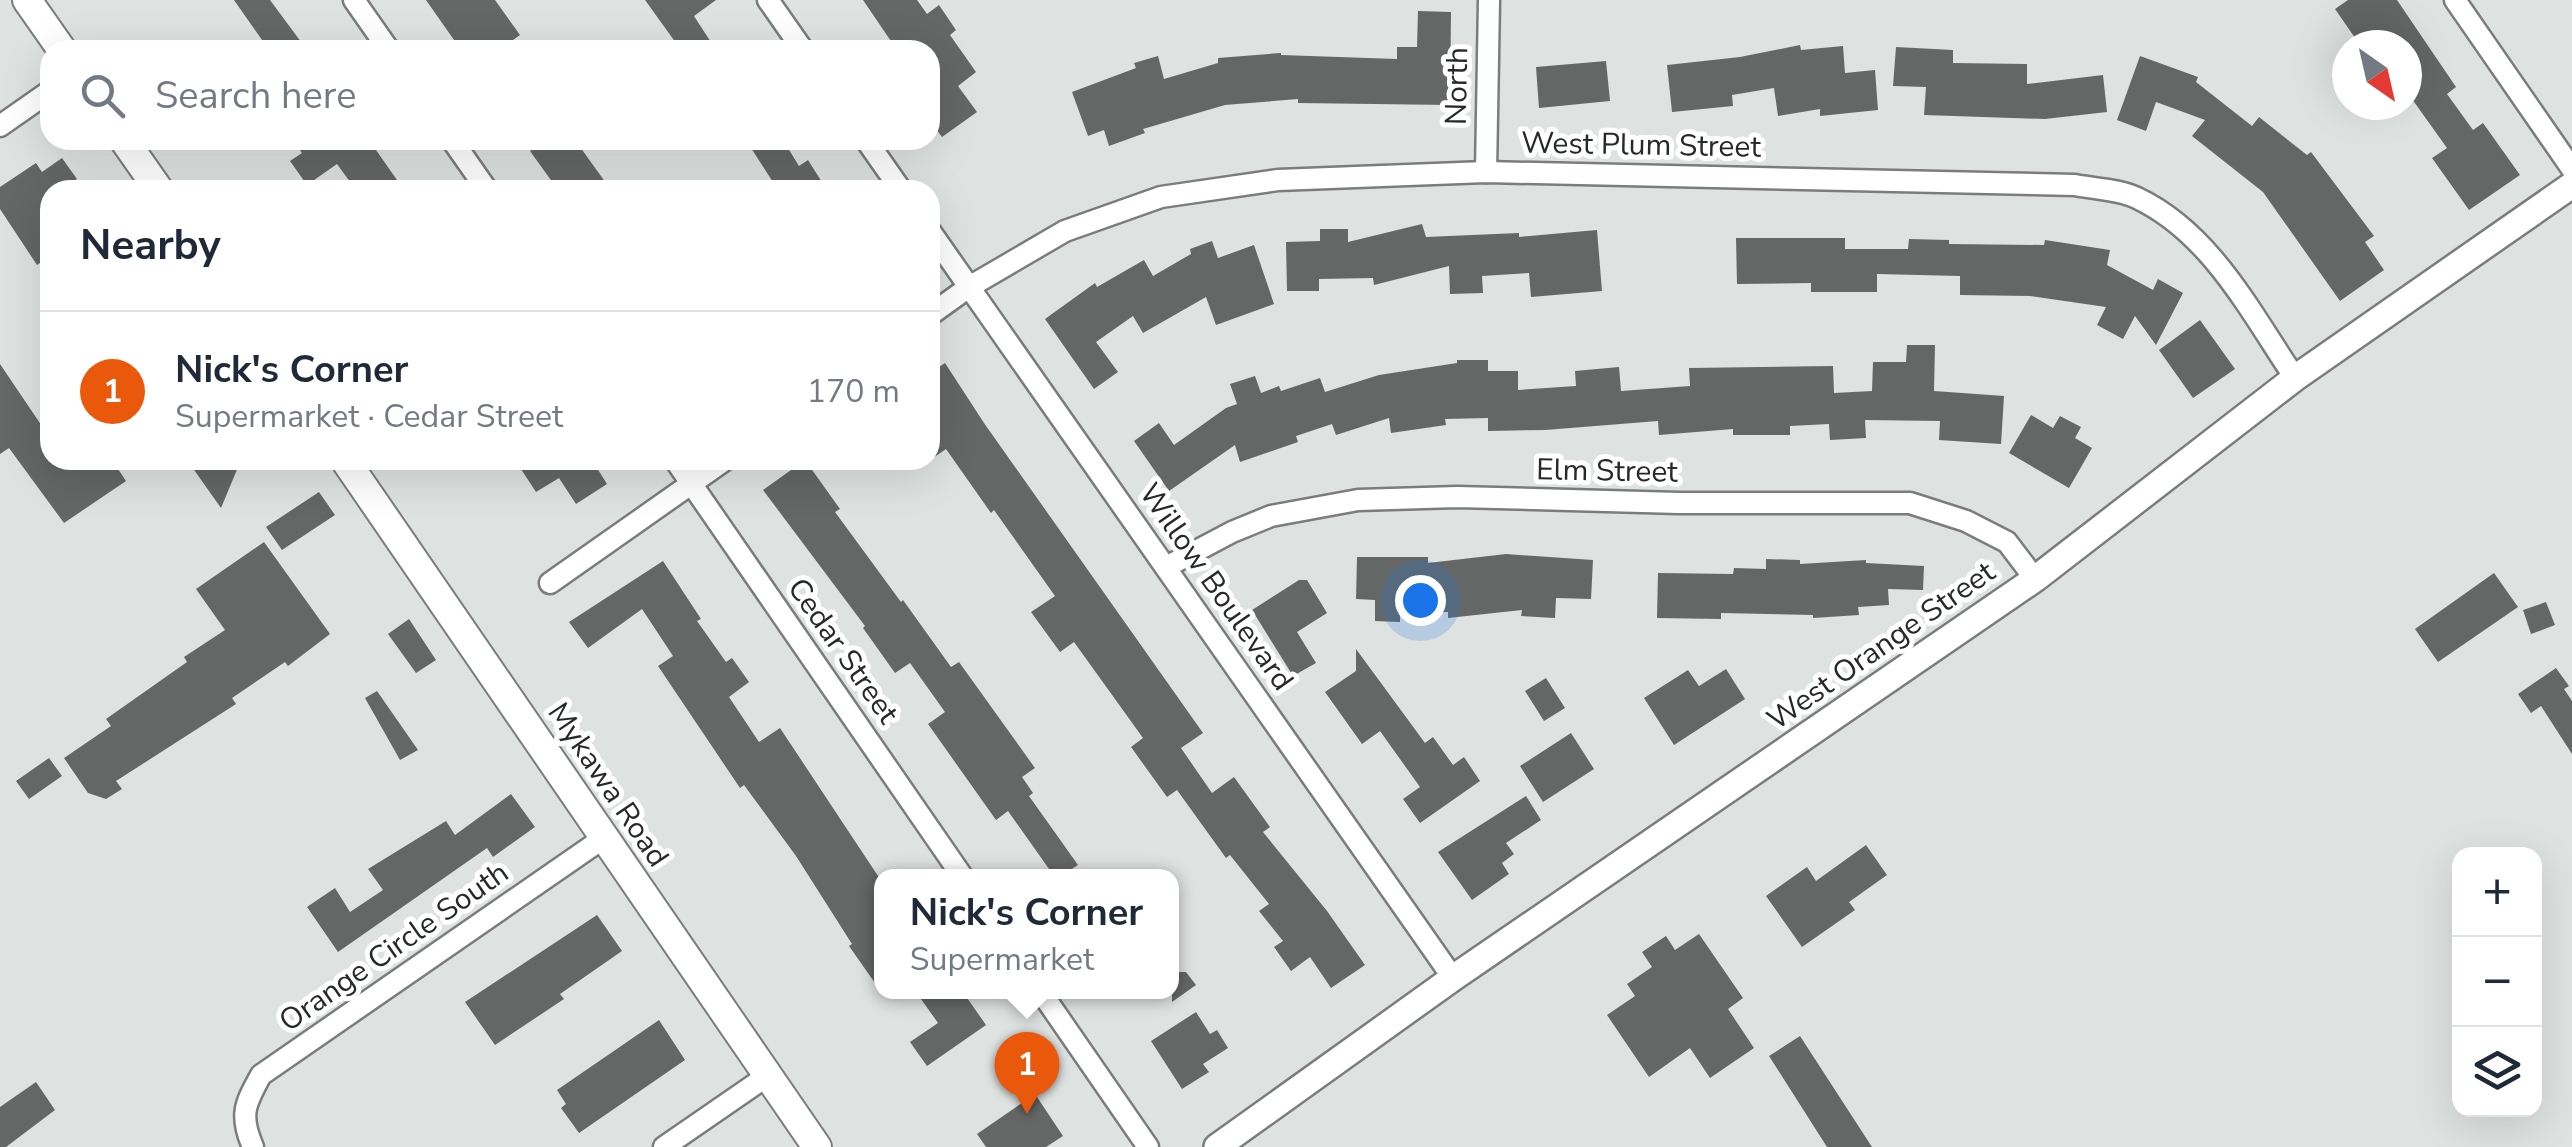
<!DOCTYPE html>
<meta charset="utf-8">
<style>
:root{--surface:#fff;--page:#f2f2f3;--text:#1f2937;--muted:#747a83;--line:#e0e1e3;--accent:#ea580c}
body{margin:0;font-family:"Nunito Sans",sans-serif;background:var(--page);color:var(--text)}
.controls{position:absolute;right:30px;bottom:30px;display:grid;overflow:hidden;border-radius:20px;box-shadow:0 10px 40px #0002}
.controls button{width:90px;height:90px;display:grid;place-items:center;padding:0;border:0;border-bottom:2px solid var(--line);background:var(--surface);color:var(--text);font:50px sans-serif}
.compass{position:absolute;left:2332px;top:30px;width:90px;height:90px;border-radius:50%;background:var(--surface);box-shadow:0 10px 40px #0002;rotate:146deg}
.you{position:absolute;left:1420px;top:600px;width:35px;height:35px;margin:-25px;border:8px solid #fff;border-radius:50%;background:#1a73e8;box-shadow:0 0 0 15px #1a73e833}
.badge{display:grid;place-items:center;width:65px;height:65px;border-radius:50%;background:var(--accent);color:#fff;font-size:32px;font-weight:700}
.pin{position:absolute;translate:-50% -82px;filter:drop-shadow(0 2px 5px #0008)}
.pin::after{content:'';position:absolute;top:52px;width:35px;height:30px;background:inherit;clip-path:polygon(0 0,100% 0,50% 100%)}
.popup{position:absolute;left:874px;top:869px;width:305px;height:130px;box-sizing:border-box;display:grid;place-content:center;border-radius:20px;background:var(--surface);filter:drop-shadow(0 2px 8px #0005);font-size:32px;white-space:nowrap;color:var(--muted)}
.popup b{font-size:38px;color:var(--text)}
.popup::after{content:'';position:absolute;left:50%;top:100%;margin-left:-20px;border:20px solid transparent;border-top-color:var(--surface)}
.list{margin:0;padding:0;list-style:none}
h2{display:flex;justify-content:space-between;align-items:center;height:130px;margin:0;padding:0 40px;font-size:42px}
h2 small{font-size:32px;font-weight:400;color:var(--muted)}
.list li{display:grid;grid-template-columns:65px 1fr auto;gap:30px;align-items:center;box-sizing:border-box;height:160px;padding:0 40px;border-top:2px solid var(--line)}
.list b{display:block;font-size:38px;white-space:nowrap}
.list p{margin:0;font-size:32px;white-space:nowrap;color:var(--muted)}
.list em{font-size:32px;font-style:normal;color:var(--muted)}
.icon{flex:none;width:55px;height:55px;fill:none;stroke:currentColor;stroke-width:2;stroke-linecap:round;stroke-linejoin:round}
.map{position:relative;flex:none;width:2572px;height:1147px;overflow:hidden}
.search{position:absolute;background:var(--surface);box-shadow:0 10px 40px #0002;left:40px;top:40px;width:900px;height:110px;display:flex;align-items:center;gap:25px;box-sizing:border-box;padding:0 35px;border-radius:30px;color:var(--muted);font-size:38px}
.panel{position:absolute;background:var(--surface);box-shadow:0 10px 40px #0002;left:40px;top:180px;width:900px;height:290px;border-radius:30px}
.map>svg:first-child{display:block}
.building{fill:#646766}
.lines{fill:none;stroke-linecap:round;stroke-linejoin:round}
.minor-casing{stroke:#7a7d7c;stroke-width:25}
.tertiary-casing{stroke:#7a7d7c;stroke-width:30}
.secondary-casing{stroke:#7a7d7c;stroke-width:32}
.minor{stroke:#fff;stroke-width:20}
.tertiary{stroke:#fff;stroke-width:25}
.secondary{stroke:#fff;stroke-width:28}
.labels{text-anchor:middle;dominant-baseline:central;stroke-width:10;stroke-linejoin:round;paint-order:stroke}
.street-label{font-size:30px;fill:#272828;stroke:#fff}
</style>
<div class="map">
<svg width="2572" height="1147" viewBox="0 0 2572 1147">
<rect width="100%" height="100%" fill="#dee2e0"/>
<g class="building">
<path d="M234,0H270L307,50H269Z"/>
<path d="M426,0H495L520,35L499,50H461Z"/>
<path d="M645,0H716L694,16L716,50H681Z"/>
<path d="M863,0H917L927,14L939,5L956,30L950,35L976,72L958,86L977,112L942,137L930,121V50H897Z"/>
<path d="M2348,0H2397L2456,87L2447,94L2473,130L2483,123L2520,175L2469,210L2432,158L2447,148L2407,92V45H2360L2335,9Z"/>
<path d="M1418,11L1451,12L1450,105L1298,103V99L1225,105L1143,129L1145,133L1109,146L1104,130L1088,136L1072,92L1136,68L1134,63L1158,56L1164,79L1218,63V58L1281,53V55L1397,59V47H1417Z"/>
<path d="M1800,45L1801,50L1843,46L1845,73L1875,70L1878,110L1820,116V109L1778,116L1774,88L1732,95L1733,106L1672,112L1667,65L1740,57Z"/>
<path d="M1896,47L1953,50V63L2027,64V84L2103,75L2107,112L2045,119L1924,115L1926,87L1893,86Z"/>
<path d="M2140,56L2198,77L2196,82L2252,126L2259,117L2307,155L2311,152L2374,236L2365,242L2384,270L2340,301L2263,192L2192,136L2205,120L2156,102L2146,131L2117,120Z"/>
<path d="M1606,61L1610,101L1539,108L1536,67Z"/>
<path d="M293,140H369L404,190H356L337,164L307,185L290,161L302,153Z"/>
<path d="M545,140H575L611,190H558L530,151Z"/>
<path d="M746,140H783L799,166L808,160L827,190H778Z"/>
<path d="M62,158L77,179L60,190H50V256L37,265L0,209V187L36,163L42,172Z"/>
<path d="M1422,224L1426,237L1519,233V237L1597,230L1602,291L1531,297L1529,273L1482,276L1483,293L1450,294L1449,266L1374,285L1373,278L1319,279V291H1287L1286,242L1320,241V229H1348V242Z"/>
<path d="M1736,238H1845V249H1908L1909,239L1949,240V244L2044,245L2045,240L2110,250L2107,265L2153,290L2158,279L2183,293L2156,345L2135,316L2123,339L2097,325L2106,307L2030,296L1960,295V276L1877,274V292H1811V283L1737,284Z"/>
<path d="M1212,241L1218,258L1254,245L1274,304L1216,325L1206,297L1143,333L1133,316L1096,342L1118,372L1094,389L1045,319L1095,283L1097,287L1144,260L1153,276L1191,254L1190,249Z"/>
<path d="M2200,320L2235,369L2193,398L2159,350Z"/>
<path d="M1907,345H1935L1934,391L2004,396L2001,444L1939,440L1940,421L1865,420L1866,438L1830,440L1829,424L1790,426V435H1733V429L1659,435L1658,421L1545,430L1488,431V418L1445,419L1446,425L1391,433L1389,418L1336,435L1332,424L1296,436L1298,442L1240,462L1235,445L1169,491L1134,441L1159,423L1174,445L1226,408L1237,404L1230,384L1255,376L1261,393L1279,386L1281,391L1320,378L1325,392L1379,375L1457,363V360H1488V371H1518V390L1576,386L1575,371L1619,367L1621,391L1690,386L1689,368L1833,366L1834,393L1872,391L1873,362H1906Z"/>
<path d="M945,363L984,423L1203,733L1181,748L1212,793L1234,777L1270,827L1263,832L1327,911L1365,965L1331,988L1310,957L1291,971L1274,947L1283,941L1259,911L1269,904L1230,855L1226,858L1177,790L1167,797L1131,747L1143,738L1074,642L1060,652L1031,612L1055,596L994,510L991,513L946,449L930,460V373Z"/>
<path d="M0,364L50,438V460H112L126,481L64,523L9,448L0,454Z"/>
<path d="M2031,415L2053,428L2060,416L2081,427L2075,438L2092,448L2069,488L2009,453Z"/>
<path d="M187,460H241L221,508Z"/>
<path d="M515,460H592L607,484L576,504L559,478L536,492Z"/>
<path d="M805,460L840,509L835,512L901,602L903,600L951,667L959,662L1035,768L1022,777L1033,793L1029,796L1078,865L1061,876H1054L1008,811L996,820L928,724L945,712L910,663L895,673L863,628L865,626L763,490Z"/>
<path d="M319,492L335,515L282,550L266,527Z"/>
<path d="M264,542L330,634L288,666L285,662L232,698L236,704L116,781L122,789L106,799L88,793L64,758L111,726L106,719L187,662L184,657L225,630L196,589Z"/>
<path d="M1506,554L1593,560L1591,599L1556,598L1555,618L1521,616L1522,610L1448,618V612H1400V622L1375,621V600L1356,599L1357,557H1428V563Z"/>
<path d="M1766,559L1800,560V564L1866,560V563L1924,566L1923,590L1888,589L1889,605L1858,607L1859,615L1813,618V615L1721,613V619L1657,618L1658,573L1733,574L1734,568L1766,569Z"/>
<path d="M663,561L701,619L697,621L726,662L732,658L749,682L729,697L759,742L780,728L882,882V993L849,946L852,944L796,856L744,785L740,788L658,666L673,656L642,609L588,648L569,622Z"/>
<path d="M2494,573L2518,607L2438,662L2415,629Z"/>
<path d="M1299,580H1307L1327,613L1297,632L1316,663L1293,676L1252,610Z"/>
<path d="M2546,602L2555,625L2531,634L2523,610Z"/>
<path d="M409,619L436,660L416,673L388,634Z"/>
<path d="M1356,649L1425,743L1433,737L1453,765L1464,757L1480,781L1420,823L1403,799L1420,787L1380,731L1362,744L1325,692L1356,671Z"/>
<path d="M2556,668L2569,686L2564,689L2572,701V754L2541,706L2531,713L2518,694Z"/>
<path d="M1726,669L1745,699L1674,745L1644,698L1688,670L1699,686Z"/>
<path d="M1546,678L1565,708L1544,721L1525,691Z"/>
<path d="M377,691L418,750L400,760L365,698Z"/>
<path d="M1571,733L1594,769L1543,802L1520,766Z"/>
<path d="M49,758L62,776L29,799L16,781Z"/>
<path d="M511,794L535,827L493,857L487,848L338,952L307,907L335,888L350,912L383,890L368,869L446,821L455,835Z"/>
<path d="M1526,796L1541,820L1506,843L1514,854L1502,863L1509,874L1472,900L1438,852Z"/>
<path d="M1866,845L1887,875L1849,902L1855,910L1802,947L1766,896L1807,867L1816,881Z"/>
<path d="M597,915L622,951L560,994L564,999L495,1045L465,1002Z"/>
<path d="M1699,934L1743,998L1728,1009L1754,1048L1710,1078L1690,1048L1649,1077L1607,1015L1635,996L1627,984L1652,967L1642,952L1666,936L1675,950Z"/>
<path d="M1179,972H1186L1196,985L1172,1002V977Z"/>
<path d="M916,992H963L986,1025L927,1066L910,1042L938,1023Z"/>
<path d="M1196,1012L1210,1034L1217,1030L1228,1048L1203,1064L1209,1072L1182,1089L1151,1041Z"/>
<path d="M659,1020L685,1060L579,1133L561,1108L566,1104L557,1090Z"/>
<path d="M1800,1036L1872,1147H1827L1769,1056Z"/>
<path d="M36,1082L55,1110L6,1147H0V1107Z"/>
<path d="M1035,1094L1063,1136L1046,1147H986L977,1134Z"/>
</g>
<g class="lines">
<defs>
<g id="minor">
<path d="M354,0L389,50"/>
<path d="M768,0L803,50"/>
<path d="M2455,0L2572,169"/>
<path d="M0,126L50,91"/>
<path d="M452,140L487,190"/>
<path d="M866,140L901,190"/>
<path d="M1486,172L1489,0"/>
<path d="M930,231L1453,978"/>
<path d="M930,315L969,287L1065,231L1161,197L1278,180L1486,172L2075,185C2094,189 2119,189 2137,198C2211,233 2251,313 2295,378"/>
<path d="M675,460L962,876"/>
<path d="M1166,567L1232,532L1271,516L1358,500L1457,497L1679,503H1910L1966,521L2007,542L2035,579"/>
<path d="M550,583L725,460"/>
<path d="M1041,992L1148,1147"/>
<path d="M253,1147C239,1115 245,1104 261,1075L605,837"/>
<path d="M664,1147L767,1076"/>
</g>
<path id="tertiary" d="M1217,1147L1453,978L2035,579L2295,378L2572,185"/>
<g id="secondary">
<path d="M27,0L62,50"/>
<path d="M124,140L159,190"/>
<path d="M345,460L817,1147"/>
</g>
</defs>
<use href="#minor" class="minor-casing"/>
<use href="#tertiary" class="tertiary-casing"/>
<use href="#secondary" class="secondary-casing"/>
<use href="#minor" class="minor"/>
<use href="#tertiary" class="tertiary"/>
<use href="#secondary" class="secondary"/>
</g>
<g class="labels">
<g class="street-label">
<text transform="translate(1457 86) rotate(-89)">North</text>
<text transform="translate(1641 145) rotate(1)">West Plum Street</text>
<text transform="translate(1607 471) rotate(1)">Elm Street</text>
<text transform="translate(1216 587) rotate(55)">Willow Boulevard</text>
<text transform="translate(1881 646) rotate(-35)">West Orange Street</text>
<text transform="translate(843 651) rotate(55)">Cedar Street</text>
<text transform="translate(608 785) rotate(56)">Mykawa Road</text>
<text transform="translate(394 947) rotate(-35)">Orange Circle South</text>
</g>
</g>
</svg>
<div class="controls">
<button>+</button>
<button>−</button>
<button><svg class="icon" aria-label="layers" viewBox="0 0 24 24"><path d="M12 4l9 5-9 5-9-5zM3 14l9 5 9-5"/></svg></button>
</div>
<svg class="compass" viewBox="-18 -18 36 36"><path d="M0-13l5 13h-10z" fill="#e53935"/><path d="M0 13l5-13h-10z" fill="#747a83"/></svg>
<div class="you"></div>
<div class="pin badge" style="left:1027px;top:1114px">1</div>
<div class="popup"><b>Nick's Corner</b>Supermarket</div>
<div class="search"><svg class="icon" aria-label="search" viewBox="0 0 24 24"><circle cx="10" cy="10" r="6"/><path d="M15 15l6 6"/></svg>Search here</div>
<section class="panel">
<h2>Nearby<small></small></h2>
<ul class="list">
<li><span class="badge">1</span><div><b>Nick's Corner</b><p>Supermarket · Cedar Street</p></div><em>170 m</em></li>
</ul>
</section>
</div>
